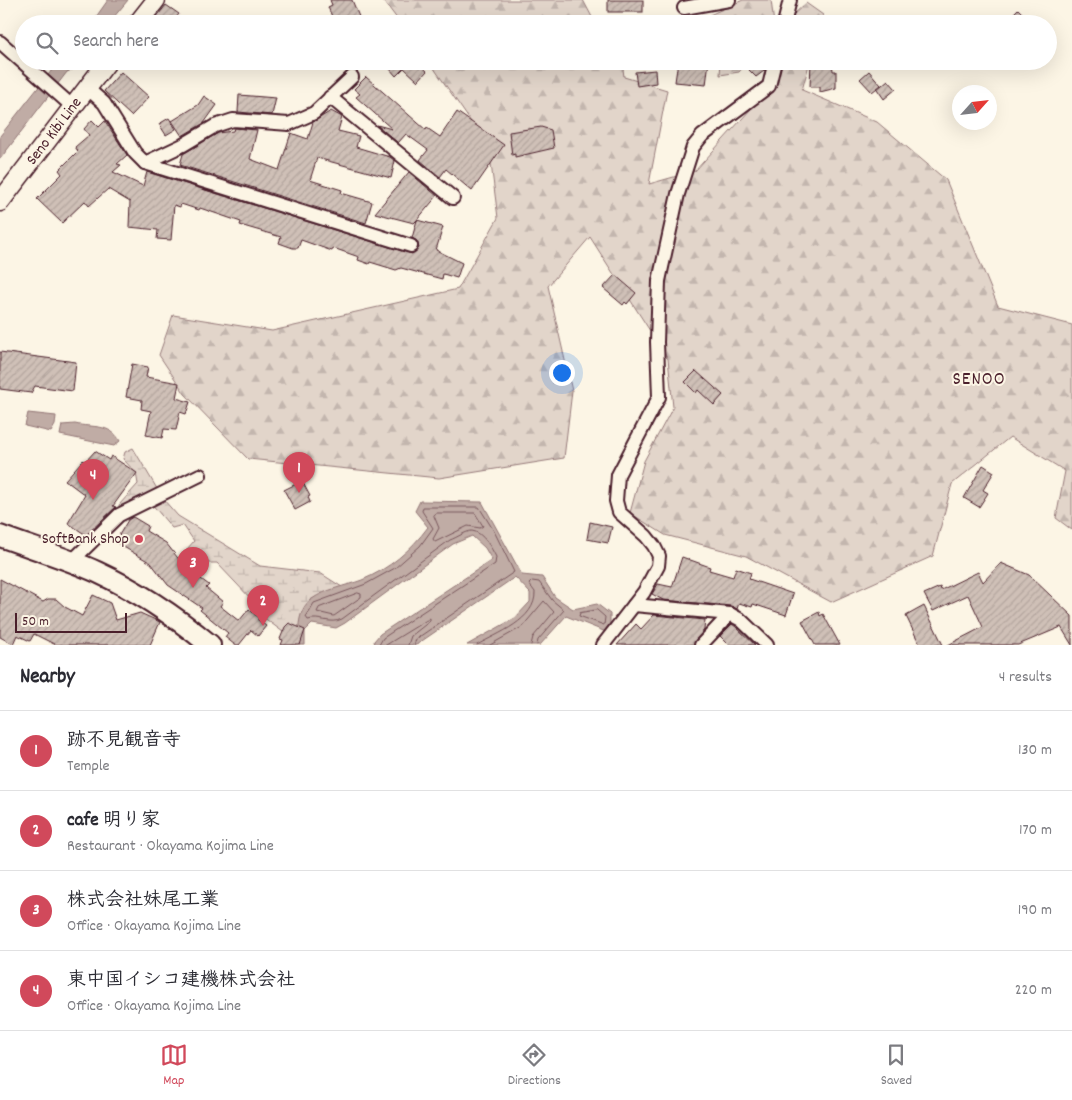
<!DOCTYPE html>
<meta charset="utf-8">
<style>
:root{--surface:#fff;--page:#f2f2f3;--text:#2b2b33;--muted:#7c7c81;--line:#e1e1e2;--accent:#d1495b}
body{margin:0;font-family:Dekko,"Klee One",sans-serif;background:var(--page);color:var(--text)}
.compass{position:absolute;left:952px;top:85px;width:45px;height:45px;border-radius:50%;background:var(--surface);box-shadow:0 5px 20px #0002;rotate:63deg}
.scale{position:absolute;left:15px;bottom:12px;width:112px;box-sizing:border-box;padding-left:5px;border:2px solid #4a1f2b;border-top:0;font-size:14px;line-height:18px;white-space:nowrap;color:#4a1f2b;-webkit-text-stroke:4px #fcf5e5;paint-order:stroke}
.you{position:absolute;left:561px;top:372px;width:18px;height:18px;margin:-12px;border:4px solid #fff;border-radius:50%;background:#1a73e8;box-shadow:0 0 0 8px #1a73e833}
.badge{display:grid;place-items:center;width:32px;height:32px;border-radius:50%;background:var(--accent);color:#fff;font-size:16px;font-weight:700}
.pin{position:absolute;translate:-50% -41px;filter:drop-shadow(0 1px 2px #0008)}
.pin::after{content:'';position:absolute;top:26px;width:18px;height:15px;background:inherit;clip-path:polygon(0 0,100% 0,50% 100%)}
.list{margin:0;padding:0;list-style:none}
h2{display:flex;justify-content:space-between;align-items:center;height:65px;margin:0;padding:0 20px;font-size:21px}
h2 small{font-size:16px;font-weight:400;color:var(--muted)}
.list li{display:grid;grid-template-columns:32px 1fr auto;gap:15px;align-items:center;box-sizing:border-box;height:80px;padding:0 20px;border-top:1px solid var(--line)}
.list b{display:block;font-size:19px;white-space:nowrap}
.list p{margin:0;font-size:16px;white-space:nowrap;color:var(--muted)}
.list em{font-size:16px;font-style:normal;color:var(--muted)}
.icon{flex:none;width:28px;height:28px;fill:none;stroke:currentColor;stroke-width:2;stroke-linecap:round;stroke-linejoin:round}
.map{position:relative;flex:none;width:1072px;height:645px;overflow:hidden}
.search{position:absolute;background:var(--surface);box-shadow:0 5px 20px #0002;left:15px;right:15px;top:15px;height:55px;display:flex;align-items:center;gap:12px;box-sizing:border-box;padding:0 18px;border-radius:28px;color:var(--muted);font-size:19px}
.sheet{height:385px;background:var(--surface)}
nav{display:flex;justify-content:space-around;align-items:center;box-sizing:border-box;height:70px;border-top:1px solid var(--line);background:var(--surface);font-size:14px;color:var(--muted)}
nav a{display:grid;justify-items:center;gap:2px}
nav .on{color:var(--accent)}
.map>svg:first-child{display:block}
.forest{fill:url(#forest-firs);stroke:#967a7a}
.wetland{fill:url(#wetland-marsh);stroke:#967a7a}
.water{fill:#c0aca5;stroke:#917474}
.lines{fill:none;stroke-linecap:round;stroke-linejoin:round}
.shore{stroke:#79575c;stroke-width:1}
.building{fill:url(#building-hatch);stroke:#4a1f2b}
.street-casing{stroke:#4a1f2b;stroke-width:16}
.secondary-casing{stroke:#4a1f2b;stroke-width:21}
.primary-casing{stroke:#4a1f2b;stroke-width:24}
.street{stroke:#fcf5e5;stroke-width:12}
.secondary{stroke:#fcf5e5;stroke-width:18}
.primary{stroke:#fcf5e5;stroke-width:20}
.poi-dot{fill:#d1495b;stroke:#fcf5e5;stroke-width:2}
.labels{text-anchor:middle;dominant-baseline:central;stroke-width:4;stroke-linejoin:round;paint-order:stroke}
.street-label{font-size:16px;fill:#4a1f2b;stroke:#fcf5e5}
.poi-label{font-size:16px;fill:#4a1f2b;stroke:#fcf5e5;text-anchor:end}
.quarter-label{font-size:19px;letter-spacing:1px;fill:#4a1f2b;stroke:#fcf5e5}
</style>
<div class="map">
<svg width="1072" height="645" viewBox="0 0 1072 645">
<defs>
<pattern id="forest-firs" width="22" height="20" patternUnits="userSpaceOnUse" patternTransform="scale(1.25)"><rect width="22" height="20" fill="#e2d5ca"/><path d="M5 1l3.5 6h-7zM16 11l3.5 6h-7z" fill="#c3b6ae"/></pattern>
<pattern id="wetland-marsh" width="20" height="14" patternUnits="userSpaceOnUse" patternTransform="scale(1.25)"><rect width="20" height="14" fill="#e2d5ca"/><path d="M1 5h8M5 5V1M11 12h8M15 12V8" fill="none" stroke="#c3b6ae"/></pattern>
<pattern id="building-hatch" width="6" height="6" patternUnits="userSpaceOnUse" patternTransform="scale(1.25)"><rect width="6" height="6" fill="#cfc0b7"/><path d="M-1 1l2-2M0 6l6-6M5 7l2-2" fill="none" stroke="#b3a59e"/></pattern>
</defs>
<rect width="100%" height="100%" fill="#fcf5e5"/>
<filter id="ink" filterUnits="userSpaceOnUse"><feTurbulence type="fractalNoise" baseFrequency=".02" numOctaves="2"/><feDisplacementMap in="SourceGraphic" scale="10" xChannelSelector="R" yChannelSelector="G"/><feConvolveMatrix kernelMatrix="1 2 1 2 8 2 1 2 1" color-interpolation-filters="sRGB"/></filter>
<g filter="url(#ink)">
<g class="forest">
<path d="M383,0H583L593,19L694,22L743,0H771L774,24H401Z"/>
<path d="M806,3L823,15L821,24H790L792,16Z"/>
<path d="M429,61H622L624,77L667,90L649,184L695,171L778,79L782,61H810L802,90L877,122L946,180L998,306L1072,325V530L1056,518L1065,471L1010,437L952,484L933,556L831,602L746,556L665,535L630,513L644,461L673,407L668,359L590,237L548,286L572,391L564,458L439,478L248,459L185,394L159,355L173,315L272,331L458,289L498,218L489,148Z"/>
<path d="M721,61H748L739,72L720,75Z"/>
</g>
<path class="wetland" d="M133,448L163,499L178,516L260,566L320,573L342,587L310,600L299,644L255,611L253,601L217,563H200L187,549L194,541L183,525L172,528L146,497L120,510L119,505L138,484L136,473L123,459L125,452Z"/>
<g class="water">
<path d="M108,0H128L108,24H91Z"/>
<path d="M80,61L74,69L67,72L0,159V136L52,70L55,62Z"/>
<path d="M28,413L56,416L55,425L51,432L25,426Z"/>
<path d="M75,424C92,428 110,423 120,441L114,446L60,435L62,425Z"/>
<path d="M420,501L482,502L522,575L542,577L555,597L573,609L597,604L610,614V626L606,632L566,616L540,645H467L515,618L530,602V593L515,577L416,645H375L374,641L380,634L492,560L485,548L472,536L453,544L345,623L336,628L312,624L305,631V645H300C297,631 298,608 312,599C326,589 346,586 362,580C389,569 411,550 428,527L415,511Z"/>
</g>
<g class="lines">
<g class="shore">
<path d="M436,513H475L483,526L480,528L468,526L435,542L433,539L439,528L434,516Z"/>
<path d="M358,593L361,594V597L334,616L317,612L319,608Z"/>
<path d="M597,610L605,617L604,625L579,616L580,613Z"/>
<path d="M379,645L383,638L495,564L496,557C492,549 483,532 472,531C466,531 456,538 450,540L342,619C330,625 319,616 308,620L306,617L314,603L366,584L395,568L420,546L433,528L422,511L423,507H479L494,531L514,572L416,639L414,645"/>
<path d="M386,645L430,618V621L411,636L408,645"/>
<path d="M477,645C498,633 536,620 535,592L529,584L532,581L539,582L552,600L564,610L538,640L537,645"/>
<path d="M490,645L522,627L544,601L554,612L533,637L531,645"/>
</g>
</g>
<g class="building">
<path d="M330,0H352L362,24H335L328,7L332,5Z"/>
<rect x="608" y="0" width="35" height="12"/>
<path d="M166,5L179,14L171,24H151Z"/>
<path d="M1018,9L1033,24H1003Z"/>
<path d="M383,61H416L427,71L418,81L404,68L396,76Z"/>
<path d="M678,61H709L706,85L675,82Z"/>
<path d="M756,61H767L764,71L756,77L749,70Z"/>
<path d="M811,61H832L833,71H836V88L820,92V87H810Z"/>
<path d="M655,70L656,83L637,86L635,72Z"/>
<path d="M869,71L881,85L872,92L860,79Z"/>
<path d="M121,72L149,97L131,116L104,91Z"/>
<path d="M366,77L426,130L427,128L440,137L457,112L504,145L472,191L446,169L440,177L420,160L428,150L406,134L398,143L377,125L392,129L356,97L360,94L354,89Z"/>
<path d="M888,80L896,89L884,99L877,89Z"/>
<path d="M239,95L276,98L272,115L238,112Z"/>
<path d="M204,96L217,105L204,123L182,136L172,121L198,105Z"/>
<path d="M331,111L342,117L338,131L359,136L356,147L390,157L395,161L391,178L317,158L310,180L342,190L341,193L372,202L366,223L180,165L183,154L218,133L233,131L234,128L257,130L250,159L279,170L291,133L308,139L313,122Z"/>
<path d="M169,118L176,129L166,135L159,124Z"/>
<path d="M92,120L99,127L105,121L127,155L117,164L121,165L113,172L143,186L147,172L412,254L419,248L417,241L412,238L417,220L414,223L375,213L409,172L437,196L417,220L443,227L436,250L462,263L457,278L443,274L442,279L401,268L396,270L370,262L369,264L358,260L359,257L333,248L332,251L301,240L298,248H293L279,243L281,237L240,225L241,222L200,208L199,210L181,204L180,207L174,205L171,240L157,239L158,230L129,227L130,202L108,189L89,206L85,201L62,223L37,199L62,174L59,170L78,151L75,147L89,135L84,129Z"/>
<path d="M541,127L551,130L554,148L515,157V154L512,155L509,132Z"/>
<path d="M615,275L636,293L627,304L625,302L623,305L603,288Z"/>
<path d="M0,352L76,362L73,391L35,386L31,393L0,389Z"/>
<path d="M132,364L148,367L146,377L179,383L176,398L190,402L186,414L180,412L176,430L164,429L162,438L146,435L151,411L141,409L142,400L126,397Z"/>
<path d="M696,371L723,395L714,405L698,390L696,393L685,382Z"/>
<path d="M95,451L109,460L111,456L137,473L113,506L116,507L86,535L68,523L85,495L65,480L83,460L85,462Z"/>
<path d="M983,465L994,472L983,490L988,493L979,507L964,498Z"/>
<path d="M302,481L310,496L308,497L310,502L295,510L284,490Z"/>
<path d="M133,517L148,526L146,531L166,543L185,567L209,585L206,588L223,602L220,606L239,621L249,609L259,618L258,620L266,626L258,636L251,630L239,645H235L225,637L228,633L200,610L202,608L168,585L151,563L115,542L128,520Z"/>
<path d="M590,522L612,527L608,543L587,539Z"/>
<path d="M682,557L710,567L709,570L733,577L736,568L751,573L749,579L793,594L786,615L753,604L752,607L739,603L737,609L731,606L663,600L652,594L658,584L672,587Z"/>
<path d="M1001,563L1029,575L1072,616V645L1061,627L1018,645H948L983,627L968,595L933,611L924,594L940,587L941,590L978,572L983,582Z"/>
<path d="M0,579L43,602L48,599H56L65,607L82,616L93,595L110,603L116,620L140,613L160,622L150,645H56L34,634L30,641L17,635L13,644L0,637Z"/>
<path d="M924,606L943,645H920L906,616Z"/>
<path d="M819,612L820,616L823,614L840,645H815L802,621Z"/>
<path d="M654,615L705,620L704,630L693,645H617L636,624L641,629Z"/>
<path d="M289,623L305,630L300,645H281L283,640L280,639L285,627Z"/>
<path d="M732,624L736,627L755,645H729L720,636Z"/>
</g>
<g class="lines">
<defs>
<g id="street">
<path d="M684,8L729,0"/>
<path d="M784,24L790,0"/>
<path d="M0,42L73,107"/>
<path d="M87,88L104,103L135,153L145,163L411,246"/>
<path d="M330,97L453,198"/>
<path d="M145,163L183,145L215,126L233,120L289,124L314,113L352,77"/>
<path d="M71,562L119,515L200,475"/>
<path d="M634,605L730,614L741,620L767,645"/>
<path d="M603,645L644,592L658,566L659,556L654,546L646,536L619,512L616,501L618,475L659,397L657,342L659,281L678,194L693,147L702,136L769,86L775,61"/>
<path d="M701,645L730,614"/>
</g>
<g id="secondary">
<path d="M137,24L156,0"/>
<path id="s1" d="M0,202L108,61"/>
</g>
<path id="primary" d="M0,536C32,548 66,558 97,572C138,591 175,616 210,645"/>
</defs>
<use href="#street" class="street-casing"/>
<use href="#secondary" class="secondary-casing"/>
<use href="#primary" class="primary-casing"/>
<use href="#street" class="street"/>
<use href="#secondary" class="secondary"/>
<use href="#primary" class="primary"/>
</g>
</g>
<circle class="poi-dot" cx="139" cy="539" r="5"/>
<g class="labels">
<g class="street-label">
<text stroke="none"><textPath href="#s1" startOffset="89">Seno Kibi Line</textPath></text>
</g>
<g class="poi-label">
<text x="129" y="539">SoftBank Shop</text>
</g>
<g class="quarter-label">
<text x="979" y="380">SENOO</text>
</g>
</g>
</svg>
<svg class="compass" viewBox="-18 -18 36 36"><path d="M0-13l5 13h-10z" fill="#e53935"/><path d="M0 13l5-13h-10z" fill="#7c7c81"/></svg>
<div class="scale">50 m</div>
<div class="you"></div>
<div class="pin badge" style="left:299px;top:493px">1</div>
<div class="pin badge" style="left:263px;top:626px">2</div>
<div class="pin badge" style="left:193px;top:588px">3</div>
<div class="pin badge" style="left:93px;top:500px">4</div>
<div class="search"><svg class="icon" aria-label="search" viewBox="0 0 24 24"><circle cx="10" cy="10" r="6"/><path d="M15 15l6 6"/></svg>Search here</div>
</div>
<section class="sheet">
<h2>Nearby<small>4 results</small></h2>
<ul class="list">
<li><span class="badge">1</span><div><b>跡不見観音寺</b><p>Temple</p></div><em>130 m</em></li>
<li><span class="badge">2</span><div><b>cafe 明り家</b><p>Restaurant · Okayama Kojima Line</p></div><em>170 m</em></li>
<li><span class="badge">3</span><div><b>株式会社妹尾工業</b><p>Office · Okayama Kojima Line</p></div><em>190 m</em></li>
<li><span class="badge">4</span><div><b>東中国イシコ建機株式会社</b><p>Office · Okayama Kojima Line</p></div><em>220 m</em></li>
</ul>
</section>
<nav>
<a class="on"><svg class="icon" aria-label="map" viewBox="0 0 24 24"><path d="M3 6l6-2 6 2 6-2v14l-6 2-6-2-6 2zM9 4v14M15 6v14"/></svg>Map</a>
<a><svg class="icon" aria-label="directions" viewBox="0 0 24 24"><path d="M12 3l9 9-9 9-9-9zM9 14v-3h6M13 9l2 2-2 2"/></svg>Directions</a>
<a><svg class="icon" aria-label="saved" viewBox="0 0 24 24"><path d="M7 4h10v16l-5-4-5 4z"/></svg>Saved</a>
</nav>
